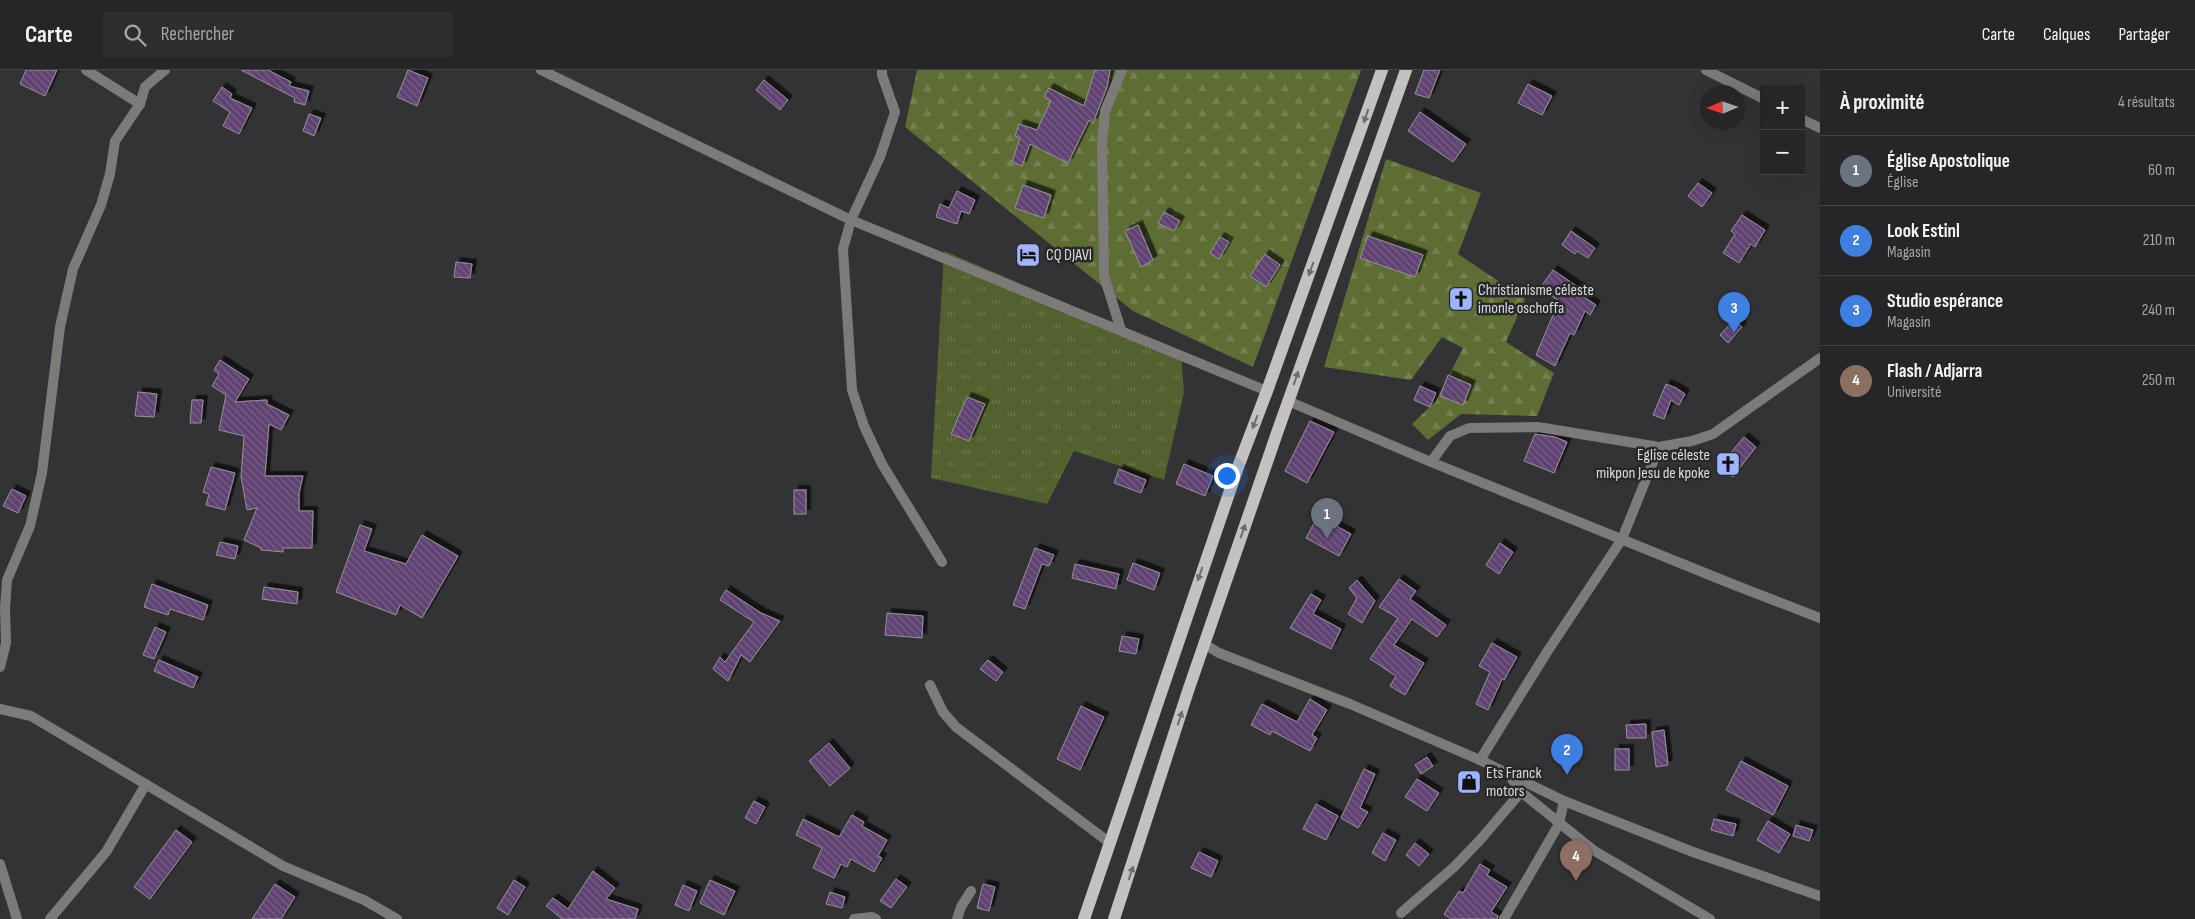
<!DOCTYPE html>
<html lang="fr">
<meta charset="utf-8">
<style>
:root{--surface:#262628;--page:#2e2e30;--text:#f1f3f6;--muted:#a4a5a8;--line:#424345;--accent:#ea580c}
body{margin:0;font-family:"Sofia Sans Condensed",sans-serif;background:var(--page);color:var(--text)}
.controls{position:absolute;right:15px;top:15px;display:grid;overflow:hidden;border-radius:0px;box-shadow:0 5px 20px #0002}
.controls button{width:45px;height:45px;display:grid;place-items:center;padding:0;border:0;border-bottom:1px solid var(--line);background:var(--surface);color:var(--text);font:25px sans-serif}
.compass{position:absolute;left:1700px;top:15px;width:45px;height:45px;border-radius:50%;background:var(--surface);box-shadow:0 5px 20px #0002;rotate:268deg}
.you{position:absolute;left:1226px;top:405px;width:18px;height:18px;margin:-12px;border:4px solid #fff;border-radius:50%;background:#1a73e8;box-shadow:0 0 0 8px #1a73e833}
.badge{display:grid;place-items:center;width:32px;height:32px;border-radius:50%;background:var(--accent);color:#fff;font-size:16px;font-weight:700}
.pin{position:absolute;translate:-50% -41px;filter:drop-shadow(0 1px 2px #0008)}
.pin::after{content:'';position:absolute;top:26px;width:18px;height:15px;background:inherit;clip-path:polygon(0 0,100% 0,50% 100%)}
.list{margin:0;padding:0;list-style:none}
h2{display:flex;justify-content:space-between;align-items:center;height:65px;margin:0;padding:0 20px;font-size:21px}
h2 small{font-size:16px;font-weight:400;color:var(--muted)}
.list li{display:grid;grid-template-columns:32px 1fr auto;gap:15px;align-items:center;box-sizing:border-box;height:70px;padding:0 20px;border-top:1px solid var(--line)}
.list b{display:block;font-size:19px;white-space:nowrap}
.list p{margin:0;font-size:16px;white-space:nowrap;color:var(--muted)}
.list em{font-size:16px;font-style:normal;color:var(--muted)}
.icon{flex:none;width:28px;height:28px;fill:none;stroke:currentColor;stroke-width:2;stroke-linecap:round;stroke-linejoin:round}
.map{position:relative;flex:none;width:1820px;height:849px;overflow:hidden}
header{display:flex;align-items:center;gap:30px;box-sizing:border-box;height:70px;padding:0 25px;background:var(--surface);border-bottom:1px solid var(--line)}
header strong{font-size:24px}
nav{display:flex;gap:28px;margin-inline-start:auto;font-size:18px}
.search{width:350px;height:45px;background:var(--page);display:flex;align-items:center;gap:12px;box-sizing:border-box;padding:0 18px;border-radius:0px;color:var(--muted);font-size:19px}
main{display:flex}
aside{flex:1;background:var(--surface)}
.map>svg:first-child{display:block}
.grass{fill:url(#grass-tufts)}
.forest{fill:url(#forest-firs)}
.building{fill:url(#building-back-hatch);stroke:#959396;filter:url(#shadow)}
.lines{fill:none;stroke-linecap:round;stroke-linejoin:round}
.street{stroke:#7d7b7a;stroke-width:10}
.primary{stroke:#c5c1c0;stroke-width:12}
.oneway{fill:#6f6d6f}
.labels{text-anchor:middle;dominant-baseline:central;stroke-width:5;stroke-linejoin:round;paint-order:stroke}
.poi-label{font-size:16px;fill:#dbdbdd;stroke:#29292c;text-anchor:start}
</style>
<header>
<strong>Carte</strong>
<div class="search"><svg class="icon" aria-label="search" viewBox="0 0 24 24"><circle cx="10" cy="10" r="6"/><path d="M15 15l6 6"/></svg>Rechercher</div>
<nav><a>Carte</a><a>Calques</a><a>Partager</a></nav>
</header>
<main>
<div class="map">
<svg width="1820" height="849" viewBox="0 0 1820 849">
<defs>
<pattern id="grass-tufts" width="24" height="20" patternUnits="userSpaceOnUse" patternTransform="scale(1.25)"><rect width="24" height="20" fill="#52612d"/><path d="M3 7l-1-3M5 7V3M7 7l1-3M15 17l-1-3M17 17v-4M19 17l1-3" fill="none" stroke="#6a774b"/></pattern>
<pattern id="forest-firs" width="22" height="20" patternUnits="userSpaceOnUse" patternTransform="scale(1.25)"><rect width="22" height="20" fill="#5d6d34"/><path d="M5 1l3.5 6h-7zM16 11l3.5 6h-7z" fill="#748151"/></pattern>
<pattern id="building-back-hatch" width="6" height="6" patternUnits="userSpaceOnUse" patternTransform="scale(1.25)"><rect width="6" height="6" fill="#614372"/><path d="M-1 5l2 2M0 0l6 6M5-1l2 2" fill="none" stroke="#775e86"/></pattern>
<filter id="shadow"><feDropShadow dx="4.5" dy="-4.5" stdDeviation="0" flood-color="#0009"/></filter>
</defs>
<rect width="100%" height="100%" fill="#333336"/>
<path class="grass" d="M944,181L1181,282L1184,322L1164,410L1074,381L1047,434L931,408Z"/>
<g class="forest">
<path d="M917,0H1361L1253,297L1133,241L905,57Z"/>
<path d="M1386,89L1481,123L1458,184L1525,229L1506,272L1554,303L1537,346L1461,344L1428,370L1412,354L1436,331L1463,278L1442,267L1411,310L1324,297Z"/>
</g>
<g class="building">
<path d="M26,0H57L45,26L20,14Z"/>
<path d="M241,0H268L291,12L289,16L309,21L305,35L294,32L295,28Z"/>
<path d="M408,0L428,8L417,36L397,27Z"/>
<path d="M1095,0H1110L1107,17L1093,53L1089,50L1068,93L1030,74L1022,96L1012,92L1020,68L1015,66L1019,54L1037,60L1051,31L1044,27L1049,18L1084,36Z"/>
<path d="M1424,0H1440L1429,28L1415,24Z"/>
<path d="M764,10L788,30L780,40L756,20Z"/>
<path d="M1528,14L1552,26L1542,45L1518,33Z"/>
<path d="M222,17L232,24L230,28L252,38L239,64L223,56L230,42L213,31Z"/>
<path d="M1420,42L1466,74L1453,92L1408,61Z"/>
<path d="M309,44L321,48L314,66L303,61Z"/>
<path d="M1698,113L1712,123L1702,137L1688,126Z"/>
<path d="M1023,115L1051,125L1044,148L1015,138Z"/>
<path d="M957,121L975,130L969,144L961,141L957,154L936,147L940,134L949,138Z"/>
<path d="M1164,142L1180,151L1174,161L1158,153Z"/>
<path d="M1742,145L1765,160L1755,177L1751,174L1739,193L1723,183L1735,164L1731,161Z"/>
<path d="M1138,155L1153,190L1141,197L1125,161Z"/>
<path d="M1571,161L1595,178L1588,188L1577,181L1575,184L1562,175Z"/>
<path d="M1368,166L1423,185L1415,207L1360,188Z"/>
<path d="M1220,167L1229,172L1219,189L1210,183Z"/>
<path d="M1265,184L1280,195L1266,217L1250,206Z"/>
<path d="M456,192L472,194L470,208L454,207Z"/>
<path d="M1553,200L1587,223L1584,227L1596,235L1590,245L1585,241L1574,265L1570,263L1555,296L1536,285L1559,231L1540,218Z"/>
<path d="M1734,250L1742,257L1728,273L1720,265Z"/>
<path d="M220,290L249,309L235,332L267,330V334L289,345L281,360L269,354L265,406H303L299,423V441H313L312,478H283V482L261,480V478L244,470L257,438L247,440L241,407L244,366L219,360L226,325L212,316L219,304L214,300Z"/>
<path d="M1448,305L1471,315L1463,335L1440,326Z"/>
<path d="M1666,314L1676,318L1685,324L1679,335L1671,330L1664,349L1653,345Z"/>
<path d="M1420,316L1436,323L1430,337L1414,330Z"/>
<path d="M138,322L157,324L154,347L135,346Z"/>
<path d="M967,327L985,334L969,371L951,364Z"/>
<path d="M192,330H203L201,353H190Z"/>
<path d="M1310,351L1334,362L1307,413L1285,401Z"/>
<path d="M1535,364L1555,367L1567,372L1554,403L1524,391Z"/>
<path d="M1744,367L1756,377L1733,407L1720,396Z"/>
<path d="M1184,394L1213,406L1205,426L1176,414Z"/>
<path d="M211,397L235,403L225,440L206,435L209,424L203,422Z"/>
<path d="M1119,399L1146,410L1141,423L1114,413Z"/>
<path d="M12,419L26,426L18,443L3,436Z"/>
<rect x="794" y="420" width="12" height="24"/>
<path d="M1318,446L1351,464L1339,486L1306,468Z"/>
<path d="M360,455L372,459L364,481L406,494L422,465L458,486L422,548L400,535L396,545L336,522Z"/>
<path d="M220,472L238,476L235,489L216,485Z"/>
<path d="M1500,473L1513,482L1499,504L1486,495Z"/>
<path d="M1035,478L1054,485L1049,496L1042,494L1025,539L1013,535Z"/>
<path d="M1133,493L1160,503L1154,520L1127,510Z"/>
<path d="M1075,494L1119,504L1116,519L1072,508Z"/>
<path d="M1399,509L1416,521L1410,529L1446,555L1437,567L1412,549L1394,575L1424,593L1405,625L1390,616L1396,606L1370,589L1398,548L1379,537Z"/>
<path d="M1357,510L1375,531L1362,553L1348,544L1357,528L1349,518Z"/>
<path d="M152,514L208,535L203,550L170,539L168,545L144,537Z"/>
<path d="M264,517L298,522L297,534L262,529Z"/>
<path d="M726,520L761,543L780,551L750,592L741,585L728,611L713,599L720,587L725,592L754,552L720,530Z"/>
<path d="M1311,524L1321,530L1313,544L1341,559L1331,579L1290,558Z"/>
<path d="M887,543L923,546L922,568L885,565Z"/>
<path d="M155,557L166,562L154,589L143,585Z"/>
<path d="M1122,566L1139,569L1136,584L1119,581Z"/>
<path d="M1492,573L1517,587L1504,610L1502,609L1488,640L1476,634L1490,602L1479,596Z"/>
<path d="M159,590L198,607L193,618L154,601Z"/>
<path d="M988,590L1003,602L996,611L980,599Z"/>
<path d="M1310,629L1327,640L1312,665L1317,668L1310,681L1272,661L1270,665L1251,655L1262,634L1297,652Z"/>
<path d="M1081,636L1104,647L1080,700L1057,689Z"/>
<path d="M1646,654V668H1627L1626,655Z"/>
<path d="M1664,660L1668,695L1656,697L1652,662Z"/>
<path d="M829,673L850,698L830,716L809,691Z"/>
<rect x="1615" y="679" width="14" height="21"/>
<path d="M1427,687L1433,696L1421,704L1415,695Z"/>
<path d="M1741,691L1788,716L1773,745L1726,720Z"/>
<path d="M1364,699L1375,704L1360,738L1368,742L1358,758L1341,748Z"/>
<path d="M1417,709L1439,723L1427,741L1405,727Z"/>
<path d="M754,731L765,737L756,754L745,748Z"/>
<path d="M1316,734L1338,746L1326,770L1303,759Z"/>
<path d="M852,745L864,752L862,756L887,770L878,786L882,788L874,802L851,789L847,797L841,794L834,808L813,798L822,778L796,765L803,749L839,767Z"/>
<path d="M1714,749L1736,754L1733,766L1711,760Z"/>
<path d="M1768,751L1790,764L1779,783L1757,770Z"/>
<path d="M1796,755L1813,760L1809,771L1793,766Z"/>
<path d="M176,760L192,772L150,829L134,817Z"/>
<path d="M1383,763L1396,770L1385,791L1372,783Z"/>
<path d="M1415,773L1429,784L1419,796L1406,785Z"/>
<path d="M1199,782L1218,791L1211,807L1191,798Z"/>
<path d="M1480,794L1490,800L1487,805L1507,817L1491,842L1498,846L1497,849H1451L1444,844L1459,821L1463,823Z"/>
<path d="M593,801L615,818L606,829L638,839L635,849H562L546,836L553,828L568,839Z"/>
<path d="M896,809L907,817L891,838L880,831Z"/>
<path d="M514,810L525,817L508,845L497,838Z"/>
<path d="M710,810L735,821L724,845L700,833Z"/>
<path d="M275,814L295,827L281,849H252Z"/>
<path d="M983,814L995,817L989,841L977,838Z"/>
<path d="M683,815L697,821L689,841L675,835Z"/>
<path d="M830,822L845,827L842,838L826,834Z"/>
</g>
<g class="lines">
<g class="street">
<path d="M86,0L140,34"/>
<path d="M541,0L851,150L1267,321"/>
<path d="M882,0V5L895,42L880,87L851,150L843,179L852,320L864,356L882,394L942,492"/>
<path d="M1706,0L1764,29"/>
<path d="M1801,49L1820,58"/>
<path d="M1121,260L1104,206L1102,75L1105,41L1122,0"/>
<path d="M1288,331L1431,392L1727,512L1820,548"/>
<path d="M1431,392L1450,366L1469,358L1538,357L1659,377L1692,371L1713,364L1820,288"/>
<path d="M1204,574L1219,583L1350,634L1480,690L1564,731L1693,782L1820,826"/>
<path d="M0,597L6,573L5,538L7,510L30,456L42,403L60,257L73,199L101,135L110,104L115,71L140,34L145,17L165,0"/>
<path d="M930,615L943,642L956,657L1110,773"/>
<path d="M0,639L31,646L283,796L364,830L397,849"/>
<path d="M1480,690L1547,582L1622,469L1659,377"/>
<path d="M1511,708L1521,722L1593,780L1710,849"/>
<path d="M0,794L17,849"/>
<path d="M1401,843L1454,797L1480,770L1521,722"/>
<path d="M50,849L106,782L146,714"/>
<path d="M854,849L872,847L876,849"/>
<path d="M957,849L961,837L971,821"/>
<path d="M1504,849L1559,754L1564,731"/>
</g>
<g class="primary">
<path d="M1084,849L1238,397L1267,321L1382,0"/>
<path d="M1114,849L1188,621L1277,363L1406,0"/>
</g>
</g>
<defs><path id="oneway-solid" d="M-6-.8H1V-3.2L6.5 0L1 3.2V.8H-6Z" transform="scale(1.25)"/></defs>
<g class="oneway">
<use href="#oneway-solid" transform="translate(1366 46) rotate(109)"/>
<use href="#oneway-solid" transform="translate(1311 199) rotate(110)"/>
<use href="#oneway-solid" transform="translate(1296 308) rotate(-71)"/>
<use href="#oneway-solid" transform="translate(1255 352) rotate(111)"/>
<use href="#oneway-solid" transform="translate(1243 461) rotate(-71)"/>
<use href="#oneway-solid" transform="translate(1200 504) rotate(109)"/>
<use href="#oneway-solid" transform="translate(1180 648) rotate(-72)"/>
<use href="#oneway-solid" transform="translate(1131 803) rotate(-72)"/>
</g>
<defs>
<symbol id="hotel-square" viewBox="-11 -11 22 22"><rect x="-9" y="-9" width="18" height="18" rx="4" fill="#a0b3fd" stroke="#29292c"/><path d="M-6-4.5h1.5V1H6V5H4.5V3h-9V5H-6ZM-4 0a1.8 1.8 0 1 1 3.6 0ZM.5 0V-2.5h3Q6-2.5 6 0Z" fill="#111"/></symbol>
<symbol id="church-square" viewBox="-11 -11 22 22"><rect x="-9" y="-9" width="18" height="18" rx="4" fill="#a0b3fd" stroke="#29292c"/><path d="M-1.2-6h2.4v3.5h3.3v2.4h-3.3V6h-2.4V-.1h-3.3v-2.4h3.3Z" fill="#111"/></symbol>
<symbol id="shop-square" viewBox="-11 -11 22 22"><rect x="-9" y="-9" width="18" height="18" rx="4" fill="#a0b3fd" stroke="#29292c"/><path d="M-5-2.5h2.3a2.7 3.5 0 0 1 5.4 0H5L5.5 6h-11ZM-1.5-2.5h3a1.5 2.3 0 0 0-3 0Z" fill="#111"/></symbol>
</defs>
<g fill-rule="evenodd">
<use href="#hotel-square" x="1014" y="171" width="28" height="28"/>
<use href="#church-square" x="1447" y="215" width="28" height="28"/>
<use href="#church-square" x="1714" y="380" width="28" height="28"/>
<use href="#shop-square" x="1455" y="698" width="28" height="28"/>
</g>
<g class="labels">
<g class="poi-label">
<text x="1046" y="185">CQ DJAVI</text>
<text x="1478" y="220">Christianisme céleste<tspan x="1478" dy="18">imonle oschoffa</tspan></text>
<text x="1710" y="385" text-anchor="end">Eglise céleste<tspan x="1710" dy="18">mikpon Jesu de kpoke</tspan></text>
<text x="1486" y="703">Ets Franck<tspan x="1486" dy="18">motors</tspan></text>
</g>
</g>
</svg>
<div class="controls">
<button>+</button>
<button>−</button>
</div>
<svg class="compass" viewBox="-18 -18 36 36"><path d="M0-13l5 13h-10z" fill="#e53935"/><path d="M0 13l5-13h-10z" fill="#a4a5a8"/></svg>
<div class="you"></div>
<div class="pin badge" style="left:1327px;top:469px;background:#6b7280">1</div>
<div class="pin badge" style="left:1567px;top:705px;background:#3f7fe0">2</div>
<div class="pin badge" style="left:1734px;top:263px;background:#3f7fe0">3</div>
<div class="pin badge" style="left:1576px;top:811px;background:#8d6e63">4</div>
</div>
<aside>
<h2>À proximité<small>4 résultats</small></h2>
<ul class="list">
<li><span class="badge" style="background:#6b7280">1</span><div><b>Église Apostolique</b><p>Église</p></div><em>60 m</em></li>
<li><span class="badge" style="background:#3f7fe0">2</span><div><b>Look Estinl</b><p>Magasin</p></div><em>210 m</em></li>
<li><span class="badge" style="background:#3f7fe0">3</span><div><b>Studio espérance</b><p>Magasin</p></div><em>240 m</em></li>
<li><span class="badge" style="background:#8d6e63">4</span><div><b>Flash / Adjarra</b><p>Université</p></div><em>250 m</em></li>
</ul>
</aside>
</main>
